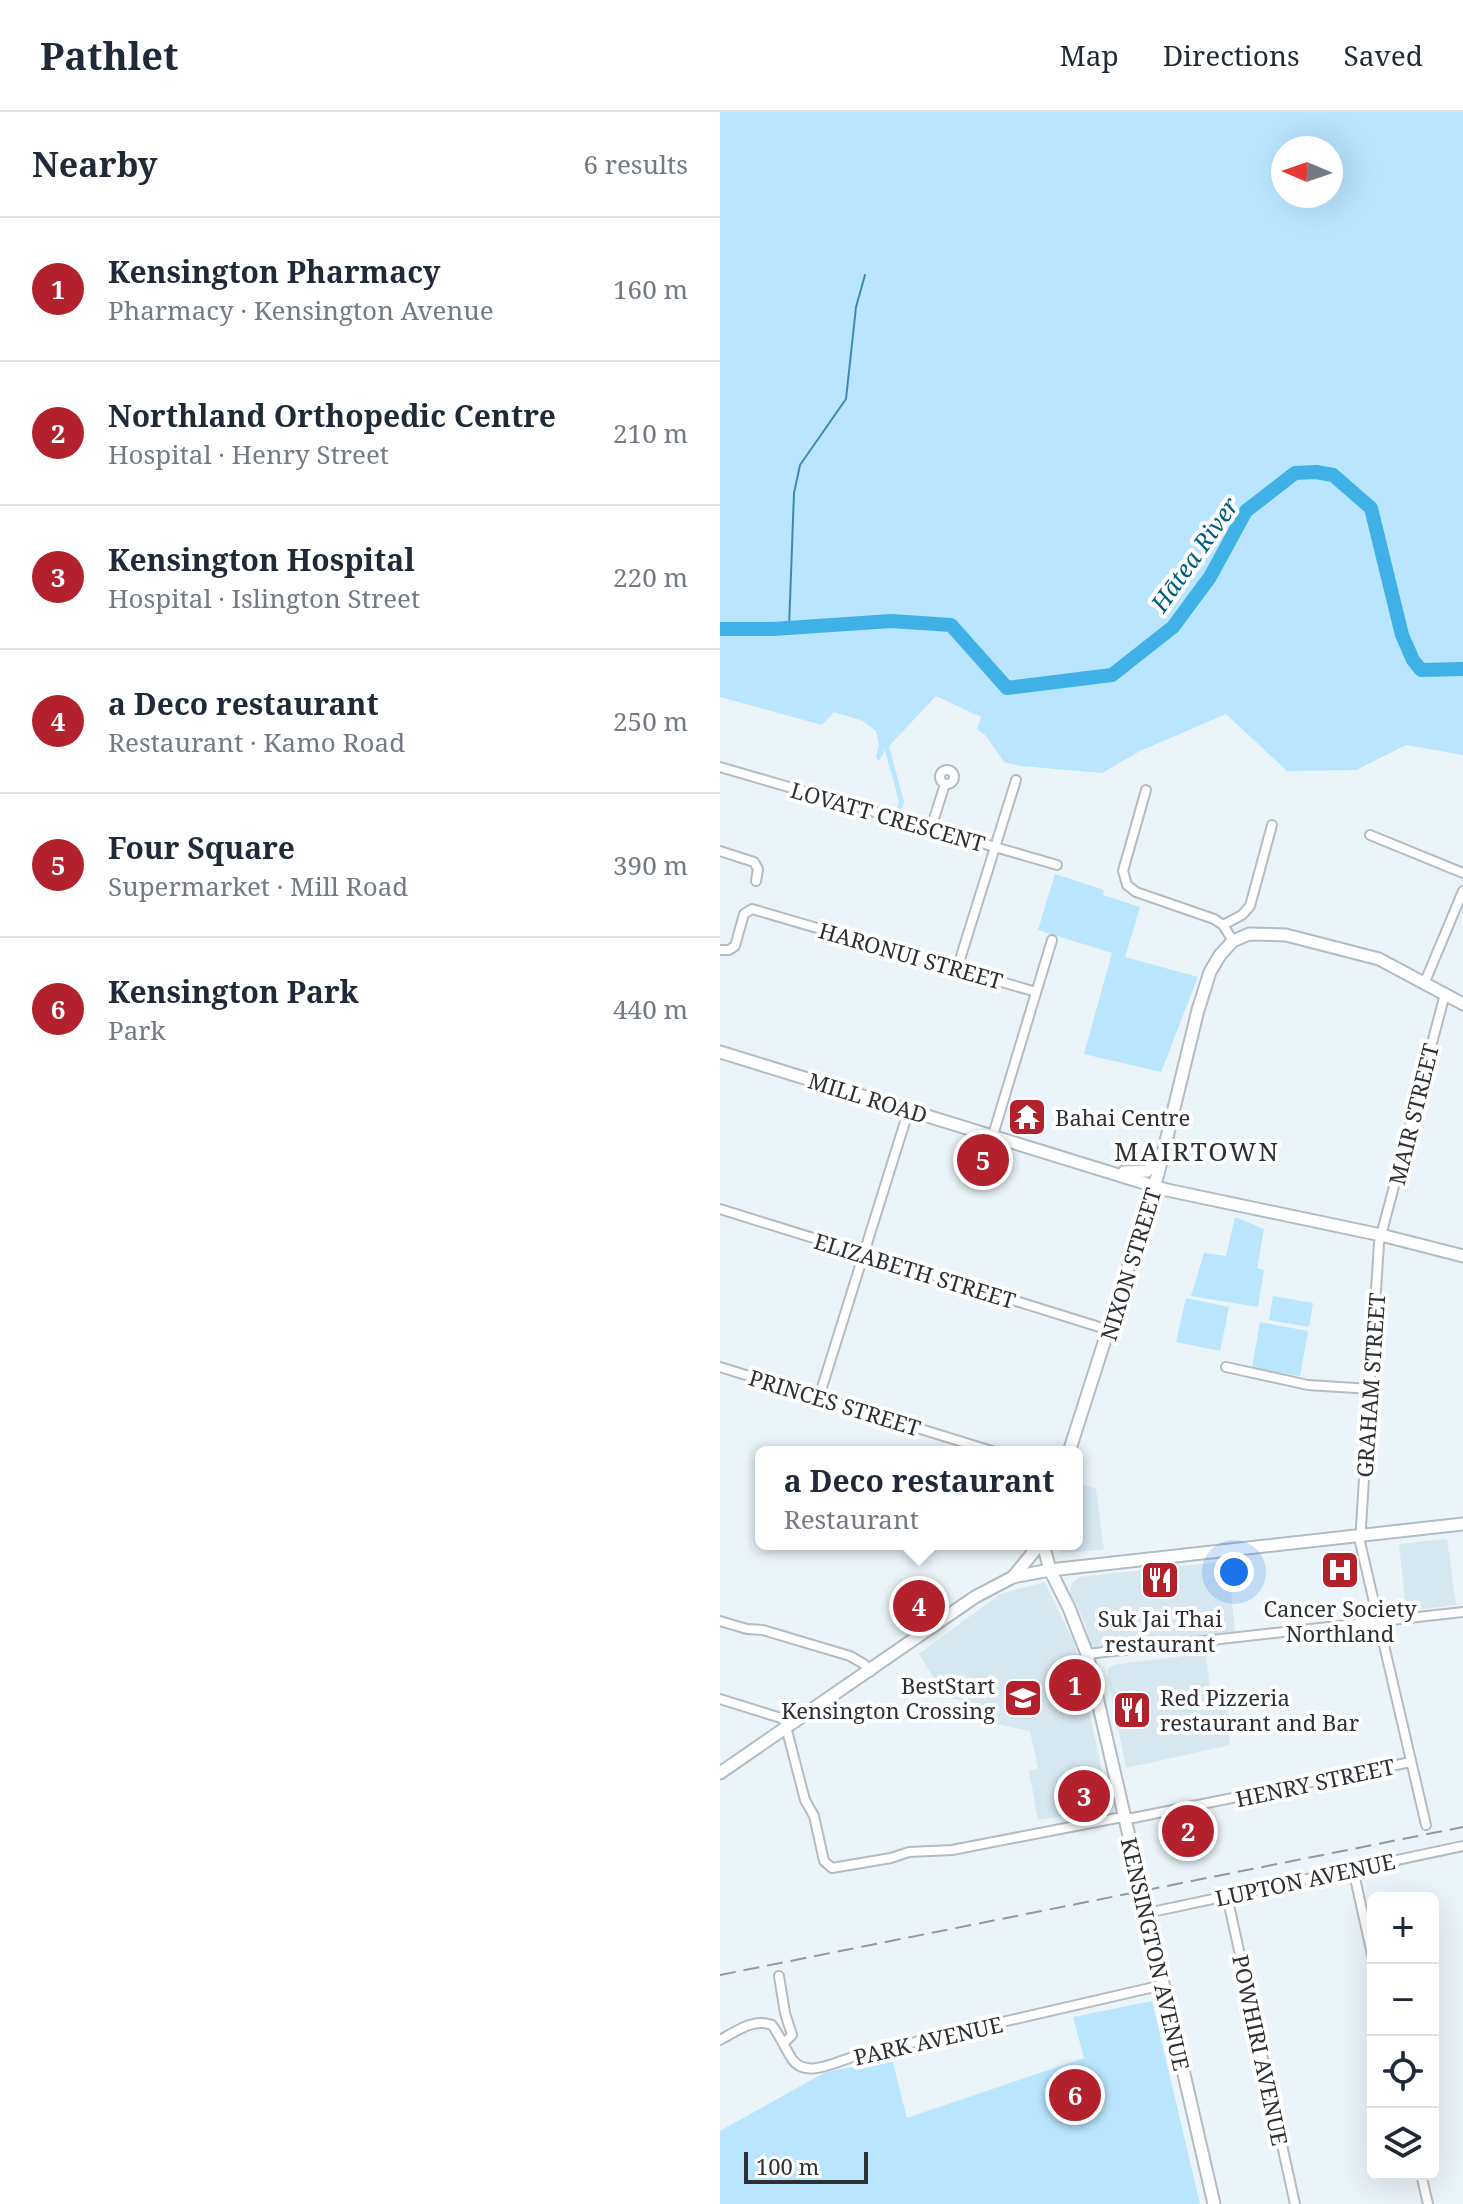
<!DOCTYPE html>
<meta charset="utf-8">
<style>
:root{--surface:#fff;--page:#f2f2f3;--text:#1f2937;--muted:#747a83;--line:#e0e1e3;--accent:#b3212d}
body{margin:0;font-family:"Noto Serif",serif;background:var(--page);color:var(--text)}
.controls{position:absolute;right:24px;bottom:24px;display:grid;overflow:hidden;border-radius:12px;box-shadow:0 8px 32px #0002}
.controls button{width:72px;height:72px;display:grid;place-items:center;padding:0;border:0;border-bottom:2px solid var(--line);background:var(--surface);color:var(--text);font:40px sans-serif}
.compass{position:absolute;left:551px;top:24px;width:72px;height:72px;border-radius:50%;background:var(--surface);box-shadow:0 8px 32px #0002;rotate:272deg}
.scale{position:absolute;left:24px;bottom:20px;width:124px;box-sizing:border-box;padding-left:8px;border:4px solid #2e3133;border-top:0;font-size:22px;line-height:28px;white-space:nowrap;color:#2e3133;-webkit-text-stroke:6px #fff;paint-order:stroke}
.you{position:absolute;left:514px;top:1460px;width:28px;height:28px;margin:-20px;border:6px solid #fff;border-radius:50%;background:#1a73e8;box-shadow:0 0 0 12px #1a73e833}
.badge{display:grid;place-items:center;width:52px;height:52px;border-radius:50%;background:var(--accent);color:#fff;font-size:26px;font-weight:700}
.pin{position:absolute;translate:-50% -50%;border:4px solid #fff;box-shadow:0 2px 8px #0006}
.popup{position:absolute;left:35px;top:1334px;width:328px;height:104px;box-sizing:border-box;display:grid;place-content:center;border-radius:12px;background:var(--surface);filter:drop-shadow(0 2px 6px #0005);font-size:26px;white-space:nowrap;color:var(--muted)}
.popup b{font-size:30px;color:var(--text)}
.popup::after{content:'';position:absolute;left:50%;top:100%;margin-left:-16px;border:16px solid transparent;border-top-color:var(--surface)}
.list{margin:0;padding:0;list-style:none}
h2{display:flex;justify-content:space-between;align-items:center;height:104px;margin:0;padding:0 32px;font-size:34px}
h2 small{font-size:26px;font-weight:400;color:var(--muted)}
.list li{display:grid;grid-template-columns:52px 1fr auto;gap:24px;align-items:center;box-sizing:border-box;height:144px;padding:0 32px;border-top:2px solid var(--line)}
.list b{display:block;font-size:30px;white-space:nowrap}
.list p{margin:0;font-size:26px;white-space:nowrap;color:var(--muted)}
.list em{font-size:26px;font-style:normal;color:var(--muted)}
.icon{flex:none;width:44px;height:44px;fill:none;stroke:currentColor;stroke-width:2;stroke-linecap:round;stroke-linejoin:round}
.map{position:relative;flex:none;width:743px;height:2092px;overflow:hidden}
header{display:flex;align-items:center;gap:48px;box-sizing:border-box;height:112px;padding:0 40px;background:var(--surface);border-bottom:2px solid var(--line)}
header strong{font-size:38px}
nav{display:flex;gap:44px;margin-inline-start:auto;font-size:28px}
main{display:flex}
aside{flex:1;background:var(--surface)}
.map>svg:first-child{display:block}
.built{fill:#d7e7f0}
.green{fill:#b9e5ff;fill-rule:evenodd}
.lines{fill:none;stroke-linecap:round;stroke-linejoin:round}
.stream{stroke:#3b8bb0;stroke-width:2}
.river{stroke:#40b1e6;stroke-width:14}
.minor-casing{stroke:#b3bcc1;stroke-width:12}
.secondary-casing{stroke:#b3bcc1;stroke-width:15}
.minor{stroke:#fff;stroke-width:8}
.secondary{stroke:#fff;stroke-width:11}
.rail{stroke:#93999d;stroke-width:2;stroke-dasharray:16 8;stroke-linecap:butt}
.labels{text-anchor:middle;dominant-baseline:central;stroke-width:8;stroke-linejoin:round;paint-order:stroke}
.street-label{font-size:22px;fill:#2e3133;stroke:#fff}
.poi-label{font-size:22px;fill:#2e3133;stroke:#fff;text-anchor:start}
.water-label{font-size:24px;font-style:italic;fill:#005d81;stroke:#fff}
.quarter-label{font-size:26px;letter-spacing:2px;fill:#2e3133;stroke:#fff}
</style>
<header>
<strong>Pathlet</strong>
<nav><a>Map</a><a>Directions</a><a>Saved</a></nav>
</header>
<main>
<aside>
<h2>Nearby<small>6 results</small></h2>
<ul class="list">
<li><span class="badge">1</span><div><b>Kensington Pharmacy</b><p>Pharmacy · Kensington Avenue</p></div><em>160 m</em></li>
<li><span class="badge">2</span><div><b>Northland Orthopedic Centre</b><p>Hospital · Henry Street</p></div><em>210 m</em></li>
<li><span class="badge">3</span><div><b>Kensington Hospital</b><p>Hospital · Islington Street</p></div><em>220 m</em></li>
<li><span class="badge">4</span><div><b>a Deco restaurant</b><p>Restaurant · Kamo Road</p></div><em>250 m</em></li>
<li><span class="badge">5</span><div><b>Four Square</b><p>Supermarket · Mill Road</p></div><em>390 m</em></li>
<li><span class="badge">6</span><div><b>Kensington Park</b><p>Park</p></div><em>440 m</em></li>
</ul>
</aside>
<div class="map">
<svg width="743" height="2092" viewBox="0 0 743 2092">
<rect width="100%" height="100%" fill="#ebf4f9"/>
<g class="built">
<path d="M357,1370L376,1377L384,1438L342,1441L339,1432H357Z"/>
<path d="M727,1427L736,1493L686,1499L679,1432Z"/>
<path d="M508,1449L515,1519L371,1539L366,1513L350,1481L352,1471L359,1465Z"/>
<path d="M325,1470L355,1533L390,1696L318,1708L309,1659L318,1657L310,1619L258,1608L261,1595L225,1584L199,1542L280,1482Z"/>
<path d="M486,1541L490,1579H506L510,1633L406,1656L388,1566V1557L393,1553Z"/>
</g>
<g class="green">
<path d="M0,0H743V643L686,633L636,658L567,659L506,602L420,639L382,661L301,654L284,650L266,624L257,617L261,605L216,584L169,634L184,690L182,698L177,696L179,690L165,638L159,649L156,645L159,633L156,619L143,609L114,600L102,613L0,585ZM611,36V84H563V36Z"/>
<path d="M335,762L384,778L383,783L420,795L405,845L478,865L441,960L364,942L392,841L318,818Z"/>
<path d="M515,1105L544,1117L537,1156L544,1158L538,1195L471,1184L484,1141L506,1144Z"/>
<path d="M553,1184L593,1191L589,1215L549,1208Z"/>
<path d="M466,1186L509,1195L500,1239L456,1230Z"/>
<path d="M540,1210L588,1219L580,1264L532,1256Z"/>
<path d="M432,1889L480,2092H0V2019L106,1960L172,1947L187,2006L364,1946L353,1905Z"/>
</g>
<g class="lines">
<path class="stream" d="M69,516L74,381L80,353L126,287L136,195L145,163"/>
<path class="river" d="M0,517H53L171,509L231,513L287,576L392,563L453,515L490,465L526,399L575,361L596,360L613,363L651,396L682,523L693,548L701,558L743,557"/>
<defs>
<g id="minor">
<path d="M0,655L337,753"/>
<circle cx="227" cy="665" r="7"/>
<path d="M426,678L403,759L407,773L416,780L494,807L503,813L513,829"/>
<path d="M211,716L225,672"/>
<path d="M650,723L743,761"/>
<path d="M0,739L34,750L38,757L36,769"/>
<path d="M503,813L522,803L530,794L552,713"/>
<path d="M0,838H9L15,834L24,802L32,797L316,880"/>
<path d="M237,857L296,668"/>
<path d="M704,872L743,779"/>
<path d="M273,1023L332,828"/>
<path d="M0,1097L389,1218"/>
<path d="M0,1255L275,1340"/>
<path d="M506,1255L588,1273L651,1277"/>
<path d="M99,1285L189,997"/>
<path d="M0,1509L27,1517L43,1518L130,1544L144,1552L150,1560"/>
<path d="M367,1542L743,1500"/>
<path d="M0,1587L64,1607L85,1688L94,1704L104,1749L112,1756L171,1746L189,1740L232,1738L397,1706H413L691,1650"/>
<path d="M706,1713L640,1430L659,1131L725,882"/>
<path d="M633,1757L653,1847"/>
<path d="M507,1784L575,2092"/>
<path d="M427,1801L743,1734"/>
<path d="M59,1864L65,1901L72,1923L64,1931"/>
<path d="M0,1928C17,1919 33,1906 52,1913C60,1924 65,1936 72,1947C86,1968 119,1948 139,1943L443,1873"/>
<path d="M701,2062L708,2092"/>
</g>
<g id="secondary">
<path d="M0,940L447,1078L661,1123L743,1144"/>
<path d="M404,1060L427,1059L441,1045"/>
<path d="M349,1340L438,1062L478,898L490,860L500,843L513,829L529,822L566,823L659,847L743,892"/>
<path d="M323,1432L330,1458L349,1496L367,1542L494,2092"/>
<path d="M293,1465L320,1432"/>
<path d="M0,1661L255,1485L293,1465L330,1458L743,1412"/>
</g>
</defs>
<use href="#minor" class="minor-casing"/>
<use href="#secondary" class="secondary-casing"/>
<use href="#minor" class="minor"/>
<use href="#secondary" class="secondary"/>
<path class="rail" d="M0,1863L743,1715"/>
</g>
<defs>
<symbol id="temple-square" viewBox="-11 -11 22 22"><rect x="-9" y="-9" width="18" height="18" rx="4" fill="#b3212d" stroke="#fff"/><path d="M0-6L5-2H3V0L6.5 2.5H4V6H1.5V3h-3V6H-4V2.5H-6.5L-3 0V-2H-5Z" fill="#fff"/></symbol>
<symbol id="hospital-square" viewBox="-11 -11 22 22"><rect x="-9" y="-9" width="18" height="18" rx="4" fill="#b3212d" stroke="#fff"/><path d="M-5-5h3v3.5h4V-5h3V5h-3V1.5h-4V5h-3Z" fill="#fff"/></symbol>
<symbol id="restaurant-square" viewBox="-11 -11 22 22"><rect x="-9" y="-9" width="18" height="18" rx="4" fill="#b3212d" stroke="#fff"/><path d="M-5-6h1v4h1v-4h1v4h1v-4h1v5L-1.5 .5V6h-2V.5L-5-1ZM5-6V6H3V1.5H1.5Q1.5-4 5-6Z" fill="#fff"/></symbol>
<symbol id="school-square" viewBox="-11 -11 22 22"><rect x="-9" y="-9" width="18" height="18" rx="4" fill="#b3212d" stroke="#fff"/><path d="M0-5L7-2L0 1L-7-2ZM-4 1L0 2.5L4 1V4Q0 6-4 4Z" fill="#fff"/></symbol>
</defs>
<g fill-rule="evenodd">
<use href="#temple-square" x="285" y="983" width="44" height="44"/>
<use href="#hospital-square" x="598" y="1436" width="44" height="44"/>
<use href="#restaurant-square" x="418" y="1446" width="44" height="44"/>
<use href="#school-square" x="281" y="1564" width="44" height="44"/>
<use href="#restaurant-square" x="390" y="1576" width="44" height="44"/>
</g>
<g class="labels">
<g class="street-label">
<text transform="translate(168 704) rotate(16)">LOVATT CRESCENT</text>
<text transform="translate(191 843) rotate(16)">HARONUI STREET</text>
<text transform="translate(148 985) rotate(17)">MILL ROAD</text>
<text transform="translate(693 1002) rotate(-76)">MAIR STREET</text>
<text transform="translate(410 1152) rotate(-73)">NIXON STREET</text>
<text transform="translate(195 1158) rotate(17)">ELIZABETH STREET</text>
<text transform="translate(650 1273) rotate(-86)">GRAHAM STREET</text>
<text transform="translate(115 1290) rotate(17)">PRINCES STREET</text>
<text transform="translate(595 1670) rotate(-12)">HENRY STREET</text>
<text transform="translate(585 1767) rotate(-12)">LUPTON AVENUE</text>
<text transform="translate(436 1842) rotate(77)">KENSINGTON AVENUE</text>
<text transform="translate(208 1928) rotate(-13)">PARK AVENUE</text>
<text transform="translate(541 1938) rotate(78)">POWHIRI AVENUE</text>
</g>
<g class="poi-label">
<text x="335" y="1005">Bahai Centre</text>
<text x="620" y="1496" text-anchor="middle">Cancer Society<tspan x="620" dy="25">Northland</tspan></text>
<text x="440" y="1506" text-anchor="middle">Suk Jai Thai<tspan x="440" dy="25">restaurant</tspan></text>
<text x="275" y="1573" text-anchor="end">BestStart<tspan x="275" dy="25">Kensington Crossing</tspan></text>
<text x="440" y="1585">Red Pizzeria<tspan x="440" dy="25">restaurant and Bar</tspan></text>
</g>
<g class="water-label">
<text transform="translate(474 442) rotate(-55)">Hātea River</text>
</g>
<g class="quarter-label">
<text x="477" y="1039">MAIRTOWN</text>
</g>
</g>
</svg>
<div class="controls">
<button>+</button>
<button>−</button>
<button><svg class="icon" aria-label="locate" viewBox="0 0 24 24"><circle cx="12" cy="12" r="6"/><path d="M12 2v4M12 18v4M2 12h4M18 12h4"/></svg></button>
<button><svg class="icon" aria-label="layers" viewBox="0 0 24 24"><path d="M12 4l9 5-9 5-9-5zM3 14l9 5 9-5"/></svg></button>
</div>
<svg class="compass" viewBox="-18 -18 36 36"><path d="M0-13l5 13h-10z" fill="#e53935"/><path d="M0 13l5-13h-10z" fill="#747a83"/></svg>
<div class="scale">100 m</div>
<div class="you"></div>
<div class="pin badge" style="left:355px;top:1573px">1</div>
<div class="pin badge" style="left:468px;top:1719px">2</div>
<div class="pin badge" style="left:364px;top:1684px">3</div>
<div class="pin badge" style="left:199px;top:1494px">4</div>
<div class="popup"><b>a Deco restaurant</b>Restaurant</div>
<div class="pin badge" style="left:263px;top:1048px">5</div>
<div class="pin badge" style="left:355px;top:1983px">6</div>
</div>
</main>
